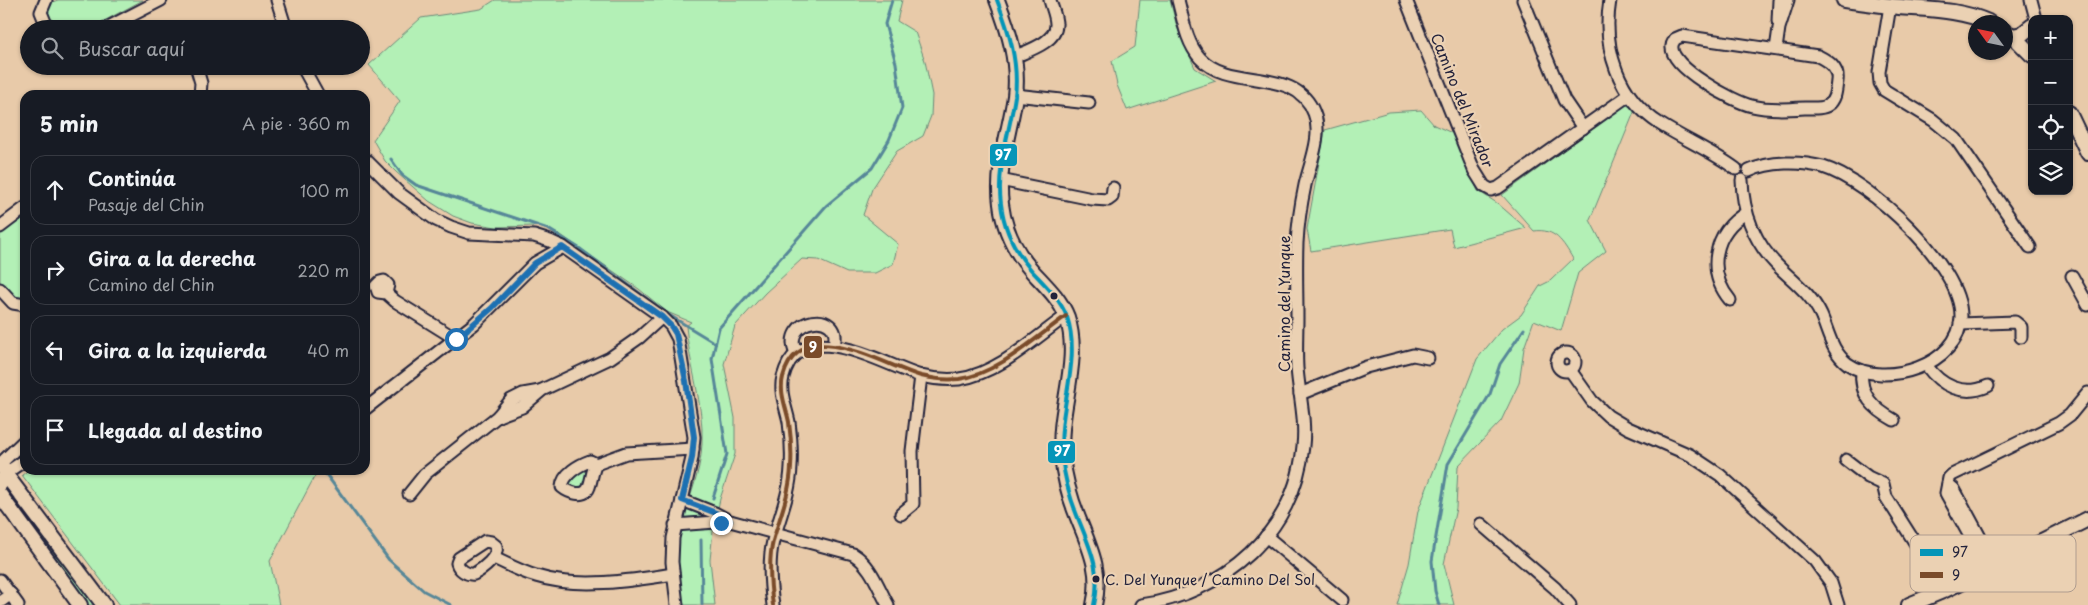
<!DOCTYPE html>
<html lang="es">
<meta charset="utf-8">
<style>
:root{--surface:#171b24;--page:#20242c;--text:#f1f3f6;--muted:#9ea1a6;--line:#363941}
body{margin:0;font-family:"Playpen Sans",sans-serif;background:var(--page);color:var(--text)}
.controls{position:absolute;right:15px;top:15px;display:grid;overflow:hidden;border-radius:10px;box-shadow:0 1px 4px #0004}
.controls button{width:45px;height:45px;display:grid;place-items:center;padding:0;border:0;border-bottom:1px solid var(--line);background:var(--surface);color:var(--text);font:25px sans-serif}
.compass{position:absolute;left:1968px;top:15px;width:45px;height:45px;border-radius:50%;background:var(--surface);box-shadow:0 1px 4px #0004;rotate:303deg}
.stop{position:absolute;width:15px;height:15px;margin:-11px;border:4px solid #1f6fb2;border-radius:50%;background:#fff}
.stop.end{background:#1f6fb2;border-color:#fff;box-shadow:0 1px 5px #0008}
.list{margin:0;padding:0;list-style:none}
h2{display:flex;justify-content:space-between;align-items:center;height:65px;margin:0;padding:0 20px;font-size:21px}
h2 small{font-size:16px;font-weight:400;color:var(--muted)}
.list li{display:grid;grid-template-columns:32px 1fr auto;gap:15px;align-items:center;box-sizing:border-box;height:70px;margin:0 10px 10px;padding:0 10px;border:1px solid var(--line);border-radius:15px}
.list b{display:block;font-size:19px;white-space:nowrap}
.list p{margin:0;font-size:16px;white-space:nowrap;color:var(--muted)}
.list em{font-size:16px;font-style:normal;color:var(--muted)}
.icon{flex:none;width:28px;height:28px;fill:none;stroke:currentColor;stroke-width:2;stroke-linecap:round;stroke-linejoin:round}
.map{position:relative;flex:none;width:2088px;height:605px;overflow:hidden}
.search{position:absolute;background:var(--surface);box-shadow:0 1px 4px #0004;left:20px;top:20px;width:350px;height:55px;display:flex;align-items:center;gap:12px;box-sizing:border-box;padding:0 18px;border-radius:28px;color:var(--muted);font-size:19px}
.panel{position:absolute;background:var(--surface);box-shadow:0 1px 4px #0004;left:20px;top:90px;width:350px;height:385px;border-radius:15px}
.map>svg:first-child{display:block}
.green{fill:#b3f0b6;stroke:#6a8978}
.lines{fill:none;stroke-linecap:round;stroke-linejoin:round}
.stream{stroke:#578798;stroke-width:3}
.minor-casing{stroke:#22223b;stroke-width:15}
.tertiary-casing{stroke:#22223b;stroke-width:18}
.minor{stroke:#ebd1b3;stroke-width:11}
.tertiary{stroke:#ebd1b3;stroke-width:14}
.bus-1-casing{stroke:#ebd1b3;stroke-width:8}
.bus-2-casing{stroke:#ebd1b3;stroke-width:8}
.bus-1{stroke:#0595b8;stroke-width:4}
.bus-2{stroke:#7a4b2a;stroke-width:4}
.route{stroke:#1f6fb2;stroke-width:6}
.bus-dot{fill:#22223b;stroke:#ebd1b3;stroke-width:2}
.labels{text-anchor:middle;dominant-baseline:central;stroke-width:4.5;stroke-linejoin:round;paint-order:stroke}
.bus-label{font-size:14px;fill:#22223b;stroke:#ebd1b3;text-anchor:start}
.street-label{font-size:15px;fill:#22223b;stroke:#ebd1b3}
.key{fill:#ebd1b3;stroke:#af9c8f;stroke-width:1}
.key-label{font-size:14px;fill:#22223b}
.line-badge{stroke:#ebd1b3;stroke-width:2}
.badge-label{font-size:14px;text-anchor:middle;font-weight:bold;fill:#fff}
</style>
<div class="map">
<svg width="2088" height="605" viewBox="0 0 2088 605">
<rect width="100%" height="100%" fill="#e8caa9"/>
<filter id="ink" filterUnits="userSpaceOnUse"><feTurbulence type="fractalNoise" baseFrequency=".02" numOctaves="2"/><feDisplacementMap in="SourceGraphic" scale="10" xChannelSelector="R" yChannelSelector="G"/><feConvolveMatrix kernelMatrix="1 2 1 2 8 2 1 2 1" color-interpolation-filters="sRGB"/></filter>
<g filter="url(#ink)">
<g class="green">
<path d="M58,0H143L89,29H52L44,10L49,3Z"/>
<path d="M495,0H902L897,21L915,32L925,61L932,95L931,116L923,136L897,151L872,189L863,215L898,244L893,264L875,273H847L818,260L802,259L765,293L735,326L724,364L735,418V454L720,499L713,531L710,560L715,605H683C680,586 675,554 679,536C685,506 701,475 702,444C704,404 689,365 686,326L691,322L667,312L639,289L561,235L536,226L496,227L472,223L453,216L429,201L396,172L385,161L373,140L400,101L369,65L421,18L481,9Z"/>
<path d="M1140,0H1170L1177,27L1195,68L1216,81L1127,110L1117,85L1112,61L1135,47Z"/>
<path d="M1626,105L1629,106L1635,110L1590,220L1606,251L1578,273L1561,331L1534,320L1524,348L1519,383L1501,421L1458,466L1456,508L1444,564L1454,605H1397L1409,564L1418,511L1477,359L1502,329L1521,315L1540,286L1550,281L1573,259C1563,242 1555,228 1534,231L1502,195Z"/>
<path d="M1421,110L1434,125L1452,133L1478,191L1497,203L1526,228L1454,247L1450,229L1311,251L1307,229L1325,130L1389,112Z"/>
<path d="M25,213V300L20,301L7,293L0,283V233Z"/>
<path d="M590,464L586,485L581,490L567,485L571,475Z"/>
<path d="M29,470H318L270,561L279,605H120L22,475Z"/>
<path d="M10,494L55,555L70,570L97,605H88L8,496Z"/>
</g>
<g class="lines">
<g class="stream">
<path d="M391,159L402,175L416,185L548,229L579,248L669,315L715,343"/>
<path d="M323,470L389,560L424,591L451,605"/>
<path d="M713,498L727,454L712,359L719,328L826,206L872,168L889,140L902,108L896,63L885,24L892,0"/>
<path d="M701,540L702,605"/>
<path d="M1439,605L1435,591L1432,561L1448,464L1490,394L1500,364L1524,329"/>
</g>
<defs>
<g id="minor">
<path d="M46,0L41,12L48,29"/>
<path d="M277,0L286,29"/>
<path d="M1406,0L1474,170L1484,186L1491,190L1498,188L1629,95"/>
<path d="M1523,0L1564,100L1583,128"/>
<path d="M1610,0C1602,48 1618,97 1660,124C1685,140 1712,151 1736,169"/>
<path d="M2031,0L2036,19"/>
<path d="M1890,6L1879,72L1880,83L1884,90L1933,120L1956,139L2030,247"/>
<path d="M1778,21L1779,0"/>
<path d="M105,29L161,0"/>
<path d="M1682,36L1818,56C1828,61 1839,68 1837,81C1836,89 1836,100 1828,105C1823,109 1812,108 1805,108C1787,109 1770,110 1752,106C1734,102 1669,67 1672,46C1672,43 1674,41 1675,39Z"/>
<path d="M1776,49L1779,28L1788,0"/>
<path d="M1014,57C1027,51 1057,42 1056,24C1056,16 1052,8 1050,0"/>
<path d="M196,66L201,83L200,95"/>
<path d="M302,66L318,95"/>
<path d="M1015,95L1089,103"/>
<path d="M365,159L399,193L436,220L451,227L469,233L534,236L550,241L563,247L662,317L671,326L678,339L694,437L692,458L673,538L672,562L677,605"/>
<path d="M1000,180L1092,199L1108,200L1112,197L1113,188"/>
<path d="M1742,180C1743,215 1756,246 1782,270C1797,284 1812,296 1821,315C1829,333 1831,351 1848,364C1884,389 1960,365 1961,317C1962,265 1869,181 1823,167C1800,161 1770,161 1749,171"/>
<path d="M0,227L25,208"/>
<path d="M2072,276L2088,305"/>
<path d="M0,289L13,303L25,305"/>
<path d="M386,293L388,285L384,281L380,282L376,286L378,292L386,293L395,301L456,339"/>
<path d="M1730,300C1706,271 1714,232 1746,213"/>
<path d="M1960,324L2015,322L2021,327V337"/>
<circle cx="1566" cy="362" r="9"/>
<path d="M796,354C779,317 844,308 834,345"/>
<path d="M1926,365C1941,386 1963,397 1988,386"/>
<path d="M1570,370L1592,401L1608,416L1628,428L1690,455L1720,475L1815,561L1831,583L1838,605"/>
<path d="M1862,371C1859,395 1874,409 1894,420"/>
<path d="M1300,394L1366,367L1413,355L1428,358"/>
<path d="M365,409L474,324L535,263L563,247"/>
<path d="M498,416L522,407L542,390L610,358L640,337L662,317"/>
<path d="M1846,460L1868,477L1883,484L1886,497L1945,590"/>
<path d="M590,461L596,464C592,471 592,479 589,487C585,499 568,492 562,487C563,474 579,465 590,461Z"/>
<path d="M0,464L25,440"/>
<path d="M596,464L626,453L693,449"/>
<path d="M6,473L25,460"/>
<path d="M1948,484L1954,489L1995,565"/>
<path d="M409,494L425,474L498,416L511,400L523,394L540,391"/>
<path d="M682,500L715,513L730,521L853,554C871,565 878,587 888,605"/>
<path d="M901,514L913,504L912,451L921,376"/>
<path d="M1481,524L1555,588L1570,605"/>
<path d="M675,525L730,521"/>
<path d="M1266,536L1342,600"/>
<path d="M485,541L491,542L496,546C499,557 483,569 474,574C467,575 459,570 457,563L459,558Z"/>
<path d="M494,558C507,564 521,572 536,576C577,589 631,581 673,574"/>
<path d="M1988,569L1946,493L1949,478L1952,475L2059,423L2070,415L2088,393"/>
<path d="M0,580L18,605"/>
<path d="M0,602L11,594"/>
<path d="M773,605C770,584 768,562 773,541C780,516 790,493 791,467C792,452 791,437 789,422C786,407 779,392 783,377C800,312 883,365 921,376C933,379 947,380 959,379C997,374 1035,338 1066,316"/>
<path d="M1141,605C1225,593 1295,532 1303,446C1306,420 1299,394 1297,368C1296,351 1297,334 1297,317C1297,293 1296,268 1297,243C1298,223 1301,204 1305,185C1310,163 1323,135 1314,113C1296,65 1230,91 1200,58C1186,42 1183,19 1178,0"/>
</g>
<g id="tertiary">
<path d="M997,0C1009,31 1019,62 1015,96C1010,131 996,168 1001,204C1004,230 1016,253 1033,272C1046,286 1060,299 1067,317C1082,362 1057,410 1062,456C1064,477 1070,498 1078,518C1090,548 1102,572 1094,605"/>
<path d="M1844,0C1859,2 1875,4 1890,6C1923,10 1957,8 1988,22"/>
<path d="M2006,32L2013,36L2032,55"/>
<path d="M2013,36L2022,34L2032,26"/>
<path d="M2069,113L2088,153"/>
<path d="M0,465L5,470L6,475L0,484"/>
<path d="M6,475L104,605"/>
<path d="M0,495L80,605"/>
<path d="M1909,605L1945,590L2088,519"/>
</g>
</defs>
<use href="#minor" class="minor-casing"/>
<use href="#tertiary" class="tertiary-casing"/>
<use href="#minor" class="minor"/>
<use href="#tertiary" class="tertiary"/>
<defs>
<path id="bus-1" d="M997,0C1009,31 1019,62 1015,96C1010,131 996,168 1001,204C1004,230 1016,253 1033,272C1046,286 1060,299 1067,317C1082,362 1057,410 1062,456C1064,477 1070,498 1078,518C1090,548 1102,572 1094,605"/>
<path id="bus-2" d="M773,605C770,584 768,562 773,541C780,516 790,493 791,467C792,452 791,437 789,422C786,407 779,392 783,377C800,312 883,365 921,376C933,379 947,380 959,379C997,374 1035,338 1066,316"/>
</defs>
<use href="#bus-1" class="bus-1-casing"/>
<use href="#bus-2" class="bus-2-casing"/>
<use href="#bus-1" class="bus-1"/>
<use href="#bus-2" class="bus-2"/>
</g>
</g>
<g class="lines" filter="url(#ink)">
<path class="route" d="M456,339L492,308L535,263L562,247L662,317L671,326L676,334L686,381L694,437L692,458L682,500L716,513L730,521L721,523"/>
</g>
<g class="bus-dot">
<circle cx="1054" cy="296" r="4.5"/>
<circle cx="1096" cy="579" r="4.5"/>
</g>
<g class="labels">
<g class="bus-label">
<text x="1105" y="579">C. Del Yunque / Camino Del Sol</text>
</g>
<g class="street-label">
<text transform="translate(1463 100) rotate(68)">Camino del Mirador</text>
<text transform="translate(1283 304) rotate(-90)">Camino del Yunque</text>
</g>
</g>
<rect x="1910" y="535" width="166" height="57" rx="8" class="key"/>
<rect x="1920" y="549" width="23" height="7" fill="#0595b8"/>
<rect x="1920" y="572" width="23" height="6" fill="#7a4b2a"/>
<g class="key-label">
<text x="1952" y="557">97</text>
<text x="1952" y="580">9</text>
</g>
<g class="line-badge">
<rect x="989" y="143" width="29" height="24" rx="5" fill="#0595b8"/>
<rect x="803" y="335" width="20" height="24" rx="5" fill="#7a4b2a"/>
<rect x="1047" y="440" width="29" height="24" rx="5" fill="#0595b8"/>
</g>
<g class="badge-label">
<text x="1003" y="160">97</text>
<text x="813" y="352">9</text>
<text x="1062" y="456">97</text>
</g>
</svg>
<div class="controls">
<button>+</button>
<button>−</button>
<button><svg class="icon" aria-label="locate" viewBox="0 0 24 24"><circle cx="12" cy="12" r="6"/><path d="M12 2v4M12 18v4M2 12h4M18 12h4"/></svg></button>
<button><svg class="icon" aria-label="layers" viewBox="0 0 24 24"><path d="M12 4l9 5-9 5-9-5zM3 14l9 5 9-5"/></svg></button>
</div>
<svg class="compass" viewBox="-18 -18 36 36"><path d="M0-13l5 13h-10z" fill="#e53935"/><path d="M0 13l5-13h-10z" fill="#9ea1a6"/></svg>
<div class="stop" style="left:456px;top:339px"></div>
<div class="stop end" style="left:721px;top:523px"></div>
<div class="search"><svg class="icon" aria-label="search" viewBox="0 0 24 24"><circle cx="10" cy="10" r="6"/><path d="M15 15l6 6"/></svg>Buscar aquí</div>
<section class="panel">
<h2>5 min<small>A pie · 360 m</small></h2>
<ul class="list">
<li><svg class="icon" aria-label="ahead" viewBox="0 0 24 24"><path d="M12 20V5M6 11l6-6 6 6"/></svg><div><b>Continúa</b><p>Pasaje del Chin</p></div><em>100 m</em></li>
<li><svg class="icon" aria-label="right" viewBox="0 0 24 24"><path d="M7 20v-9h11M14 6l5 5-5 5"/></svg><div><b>Gira a la derecha</b><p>Camino del Chin</p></div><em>220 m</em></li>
<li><svg class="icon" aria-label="left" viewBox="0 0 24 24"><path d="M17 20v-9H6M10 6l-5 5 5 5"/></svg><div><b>Gira a la izquierda</b></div><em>40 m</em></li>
<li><svg class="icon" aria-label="arrive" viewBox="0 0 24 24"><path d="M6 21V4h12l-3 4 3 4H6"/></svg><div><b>Llegada al destino</b></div></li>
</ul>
</section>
</div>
